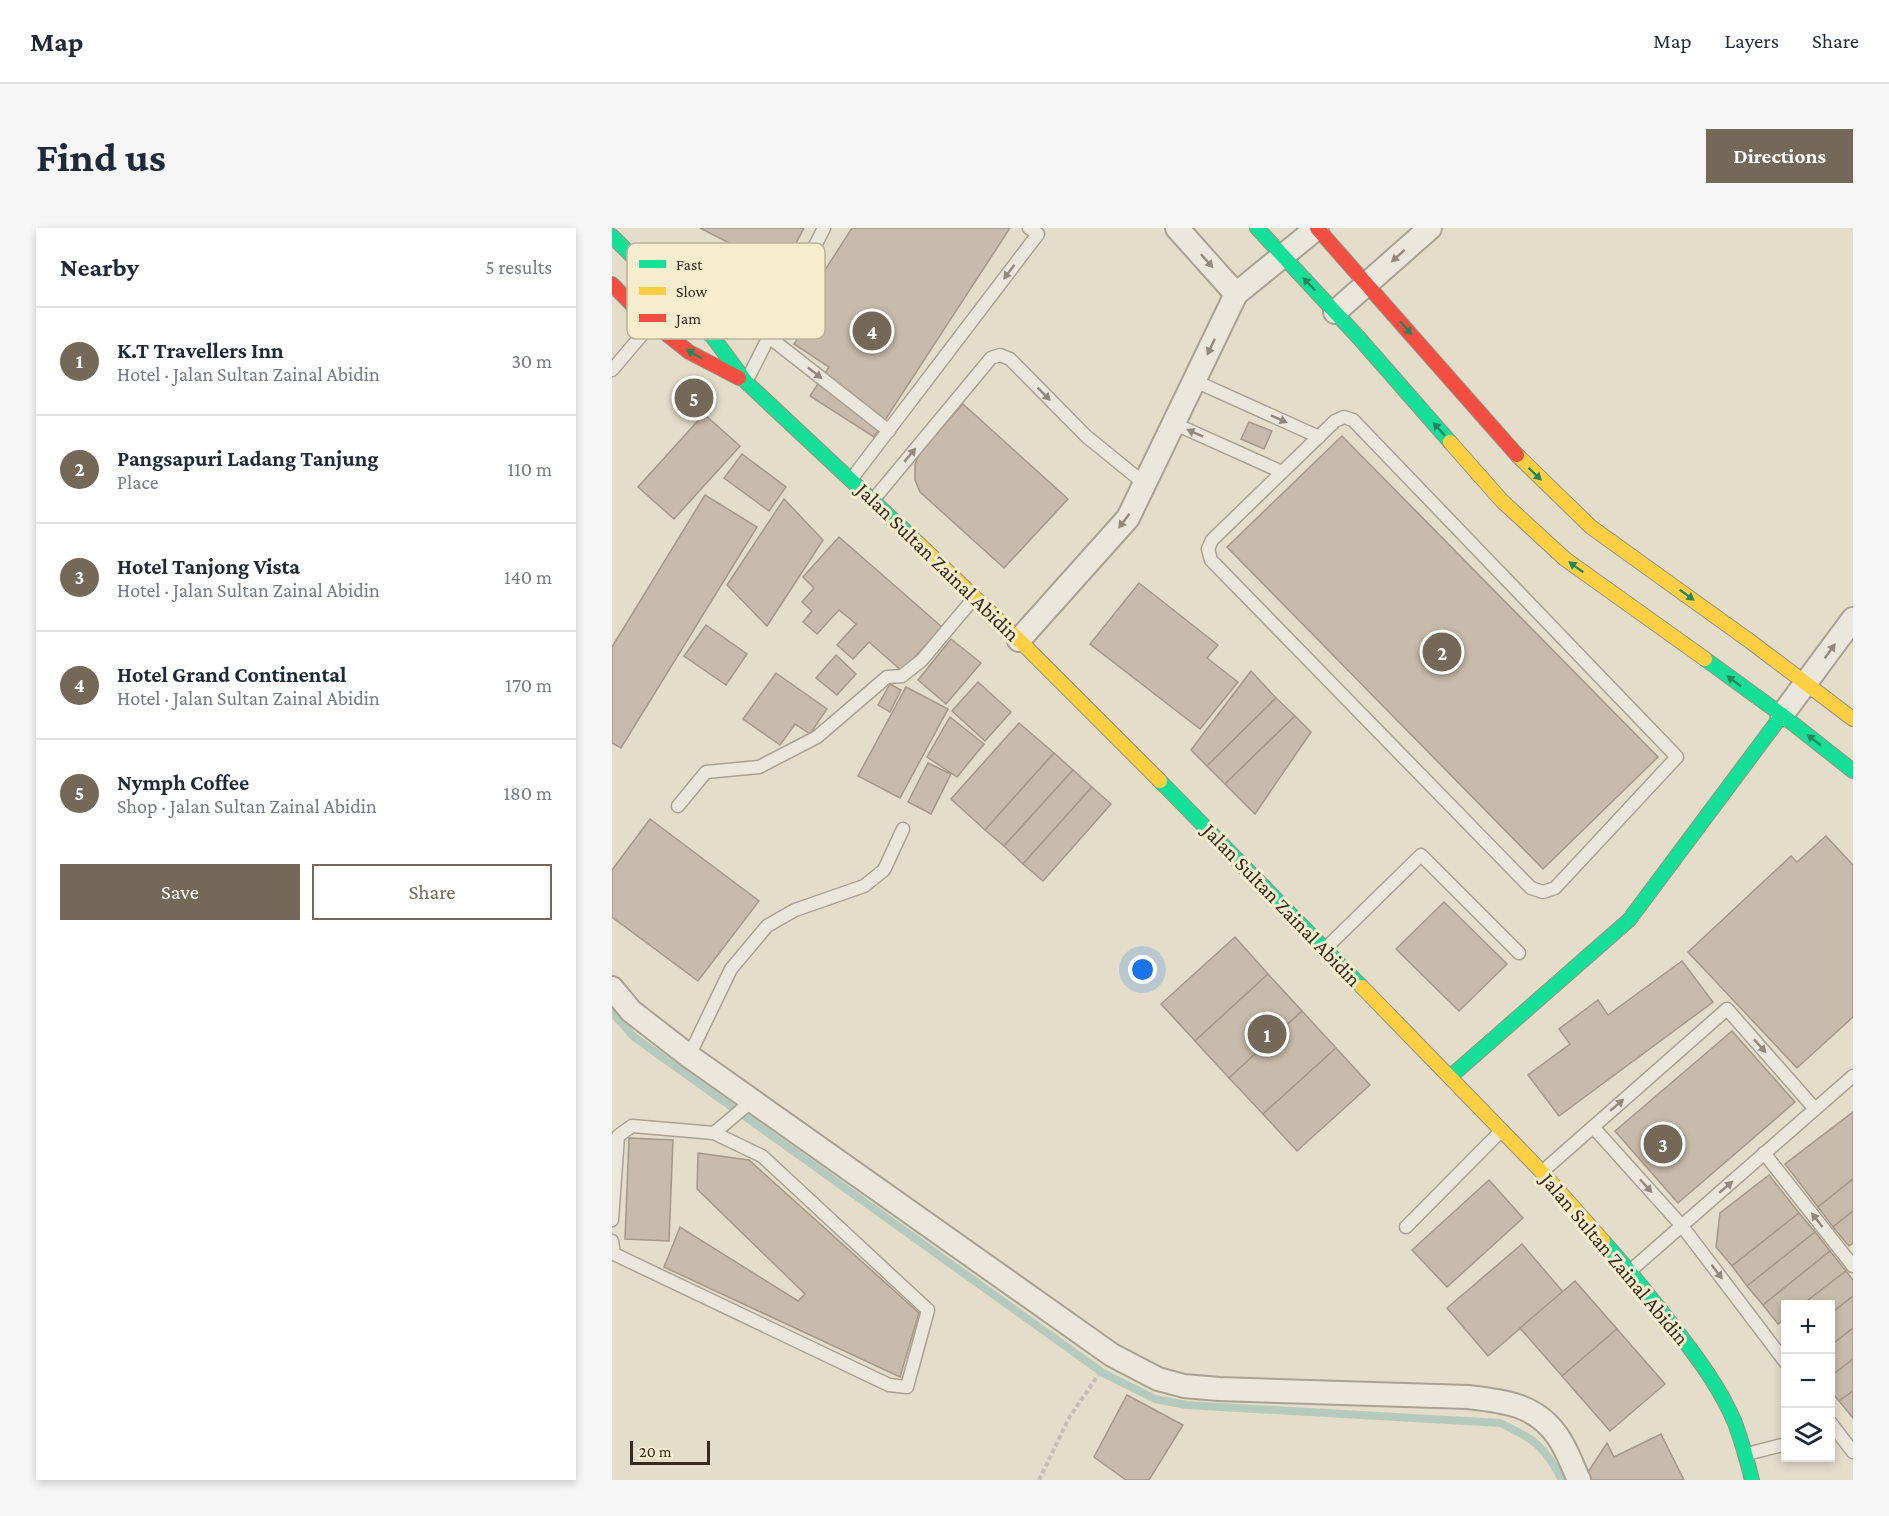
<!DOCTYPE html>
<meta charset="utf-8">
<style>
:root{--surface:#fff;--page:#f6f6f7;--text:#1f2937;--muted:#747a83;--line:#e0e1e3;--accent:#746959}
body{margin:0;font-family:"Crimson Pro",serif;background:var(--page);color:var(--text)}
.controls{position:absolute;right:18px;bottom:18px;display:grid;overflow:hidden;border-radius:0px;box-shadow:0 3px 9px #0003}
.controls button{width:54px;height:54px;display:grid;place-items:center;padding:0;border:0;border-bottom:2px solid var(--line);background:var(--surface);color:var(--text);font:30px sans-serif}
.scale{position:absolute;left:18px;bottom:15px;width:80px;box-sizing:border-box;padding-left:6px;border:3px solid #372a1c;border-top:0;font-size:16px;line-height:21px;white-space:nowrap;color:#372a1c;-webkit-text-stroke:4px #f6ecce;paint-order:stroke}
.you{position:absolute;left:531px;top:742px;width:21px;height:21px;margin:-15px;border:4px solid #fff;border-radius:50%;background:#1a73e8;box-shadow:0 0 0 9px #1a73e833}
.badge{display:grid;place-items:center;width:39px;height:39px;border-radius:50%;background:var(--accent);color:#fff;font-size:20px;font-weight:700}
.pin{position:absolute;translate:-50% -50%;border:3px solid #fff;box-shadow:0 2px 6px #0006}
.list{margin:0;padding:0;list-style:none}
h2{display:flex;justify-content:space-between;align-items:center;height:78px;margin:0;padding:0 24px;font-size:26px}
h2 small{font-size:20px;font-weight:400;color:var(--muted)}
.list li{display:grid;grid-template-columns:39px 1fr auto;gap:18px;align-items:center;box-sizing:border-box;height:108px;padding:0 24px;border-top:2px solid var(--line)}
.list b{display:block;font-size:22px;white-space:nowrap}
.list p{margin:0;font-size:20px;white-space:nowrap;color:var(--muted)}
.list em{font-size:20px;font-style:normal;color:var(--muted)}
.actions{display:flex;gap:12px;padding:18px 24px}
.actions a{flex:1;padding:14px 0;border:2px solid var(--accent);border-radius:0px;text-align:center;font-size:21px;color:var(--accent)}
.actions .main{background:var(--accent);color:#fff}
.icon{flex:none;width:33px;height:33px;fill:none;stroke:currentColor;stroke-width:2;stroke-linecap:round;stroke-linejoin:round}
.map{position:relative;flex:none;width:1241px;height:1252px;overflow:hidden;border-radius:0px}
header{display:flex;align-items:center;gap:36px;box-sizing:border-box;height:84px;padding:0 30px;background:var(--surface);border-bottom:2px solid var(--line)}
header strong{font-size:28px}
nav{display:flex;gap:33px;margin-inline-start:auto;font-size:21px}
.intro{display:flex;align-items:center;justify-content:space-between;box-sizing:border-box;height:144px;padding:0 36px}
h1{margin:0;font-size:42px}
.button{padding:15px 27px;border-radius:0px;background:var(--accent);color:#fff;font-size:21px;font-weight:700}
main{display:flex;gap:36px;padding:0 36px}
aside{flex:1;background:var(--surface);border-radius:0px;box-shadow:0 3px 9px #0003}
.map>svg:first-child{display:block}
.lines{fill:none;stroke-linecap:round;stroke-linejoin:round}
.stream{stroke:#b6c9bd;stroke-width:8}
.building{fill:#c7bbab;stroke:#a4988a;stroke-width:1.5}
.lane-casing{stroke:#a9a194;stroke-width:15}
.street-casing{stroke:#a9a194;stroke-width:26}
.fast-casing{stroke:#989183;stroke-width:16}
.slow-casing{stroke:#989183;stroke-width:16}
.jam-casing{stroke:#989183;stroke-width:16}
.path{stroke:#c4beb3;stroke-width:4;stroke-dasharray:4.5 3;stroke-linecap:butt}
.lane{stroke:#ece7dc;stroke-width:12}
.street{stroke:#ece7dc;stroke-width:22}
.fast{stroke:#16e098;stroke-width:14}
.slow{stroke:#ffcf43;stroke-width:14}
.jam{stroke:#f24e42;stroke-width:14}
.oneway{fill:#92887c}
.oneway2{fill:#26855a}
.labels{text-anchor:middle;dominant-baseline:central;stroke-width:6;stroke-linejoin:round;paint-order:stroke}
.street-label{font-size:21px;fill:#372a1c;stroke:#f6ecce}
.key{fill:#f6ecce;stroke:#bdb299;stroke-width:1.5}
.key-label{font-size:16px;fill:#372a1c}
</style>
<header>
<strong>Map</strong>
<nav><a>Map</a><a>Layers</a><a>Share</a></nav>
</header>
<div class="intro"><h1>Find us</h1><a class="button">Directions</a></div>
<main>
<aside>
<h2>Nearby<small>5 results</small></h2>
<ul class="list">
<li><span class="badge">1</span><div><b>K.T Travellers Inn</b><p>Hotel · Jalan Sultan Zainal Abidin</p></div><em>30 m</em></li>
<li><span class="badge">2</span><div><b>Pangsapuri Ladang Tanjung</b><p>Place</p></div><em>110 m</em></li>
<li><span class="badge">3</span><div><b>Hotel Tanjong Vista</b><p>Hotel · Jalan Sultan Zainal Abidin</p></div><em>140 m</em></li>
<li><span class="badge">4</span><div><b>Hotel Grand Continental</b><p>Hotel · Jalan Sultan Zainal Abidin</p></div><em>170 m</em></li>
<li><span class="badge">5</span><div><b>Nymph Coffee</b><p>Shop · Jalan Sultan Zainal Abidin</p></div><em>180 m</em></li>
</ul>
<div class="actions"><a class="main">Save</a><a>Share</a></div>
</aside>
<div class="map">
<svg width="1241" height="1252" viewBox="0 0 1241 1252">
<rect width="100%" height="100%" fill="#e4ddca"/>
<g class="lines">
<path class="stream" d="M0,784L22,809L491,1145L543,1171L574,1177L888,1195C922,1211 933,1218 950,1252"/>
</g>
<g class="building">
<path d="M88,0H192L170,42Z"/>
<path d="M240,0H398L262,209L198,168L217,139L182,116L198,91L195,89L213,62L204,56Z"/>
<path d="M351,176L456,271L392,340L308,264L303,252V236L308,224Z"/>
<path d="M92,186L128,218L62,291L26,259Z"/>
<path d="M637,194L660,203L652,221L629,211Z"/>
<path d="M730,208L1046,529L931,641L615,319Z"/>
<path d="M130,226L174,259L157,283L112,250Z"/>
<path d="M93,267L145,299L9,520L0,515V419Z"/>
<path d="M172,271L211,312L155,398L115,357Z"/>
<path d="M227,309L330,399L290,443L257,414L241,431L225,417L244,396L227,382L205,406L191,394L200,383L190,374L202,360L191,349Z"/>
<path d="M527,355L606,417L595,430L626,454L588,501L478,416Z"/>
<path d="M94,397L135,426L114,457L72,428Z"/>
<path d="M339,411L369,435L334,476L306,452Z"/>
<path d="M224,427L244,446L225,467L204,450Z"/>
<path d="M639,443L664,470L595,538L579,522Z"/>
<path d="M164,445L215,481L198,506L183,496L168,517L131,491Z"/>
<path d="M366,454L399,484L373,513L340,483Z"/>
<path d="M278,456L289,462L278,484L266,477Z"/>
<path d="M294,459L336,481L288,570L246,548Z"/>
<path d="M664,470L683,488L613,556L595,538Z"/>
<path d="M683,488L699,504L643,586L613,556Z"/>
<path d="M338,489L372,516L345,549L315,529Z"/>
<path d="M407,495L442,525L373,602L339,571Z"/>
<path d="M442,525L461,542L392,618L373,602Z"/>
<path d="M316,535L339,546L319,586L296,574Z"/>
<path d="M461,542L480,559L411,636L392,618Z"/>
<path d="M480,559L499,576L431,653L411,636Z"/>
<path d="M38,591L147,673L86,753L0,689V642Z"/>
<path d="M1214,608L1241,637V789L1185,840L1076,724L1179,628L1185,634Z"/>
<path d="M832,674L895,736L847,783L784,721Z"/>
<path d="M623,709L656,746L583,813L549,776Z"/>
<path d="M1070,733L1101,774L947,888L916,847L958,816L947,801L986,772L996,787Z"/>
<path d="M656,746L690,783L617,850L583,813Z"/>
<path d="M690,783L724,820L651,886L617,850Z"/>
<path d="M1120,803L1183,874L1066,975L1003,903Z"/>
<path d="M724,820L758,857L685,923L651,886Z"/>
<path d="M1241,884V951L1206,979L1173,936Z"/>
<path d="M17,910L61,912L57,1013L13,1011Z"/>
<path d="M86,925L137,932L307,1085L288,1149L52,1039L68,999L186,1073L193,1066L85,961Z"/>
<path d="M1157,947L1187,985L1120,1038L1104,1019L1108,985Z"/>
<path d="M1241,951V983L1221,999L1206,979Z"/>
<path d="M877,952L911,990L835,1059L800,1022Z"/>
<path d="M1241,983V1015L1237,1018L1221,999Z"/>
<path d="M1187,985L1203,1004L1135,1058L1120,1038Z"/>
<path d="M1203,1004L1218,1023L1151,1077L1135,1058Z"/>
<path d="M910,1016L951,1064L876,1128L835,1080Z"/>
<path d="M1218,1023L1234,1043L1191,1076H1174V1090L1166,1096L1151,1077Z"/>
<path d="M1234,1043L1241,1052V1068L1218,1086V1076H1191Z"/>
<path d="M963,1053L1005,1101L950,1148L908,1100Z"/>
<path d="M1241,1068V1100L1218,1118V1086Z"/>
<path d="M1241,1100V1131L1218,1149V1118Z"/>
<path d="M1005,1101L1053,1156L998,1203L950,1148Z"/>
<path d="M1241,1131V1163L1227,1173L1218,1162V1149Z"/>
<path d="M1241,1163V1190L1227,1173Z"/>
<path d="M515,1167L571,1197L537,1252H514L482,1229Z"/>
<path d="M1049,1206L1072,1252H980L976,1244L995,1215L1002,1229Z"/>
</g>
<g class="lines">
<defs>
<g id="lane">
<path d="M157,109L277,203"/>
<path d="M0,142L40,95"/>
<path d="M136,150L212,0"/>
<path d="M583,153L707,209"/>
<path d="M732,189L741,192L1065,529L943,660L931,664L919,660L599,332L596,321L600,312L723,193Z"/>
<path d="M563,196L670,244"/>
<path d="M241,249L426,6L417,0"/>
<path d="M262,271L379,130L388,127L398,131L474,208L533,256"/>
<path d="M66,578L94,544L147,539L205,509L275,449L290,448L310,432L362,370"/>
<path d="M714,720L809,627L907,725"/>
<path d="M77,828L119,741L155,698L183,682L252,658L272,642L291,601"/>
<path d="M981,899L1070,998L1174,1135"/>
<path d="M102,905L140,873"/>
<path d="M1152,925L1241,1038"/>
<path d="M931,943L1115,781L1203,881"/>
<path d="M0,992L6,908L20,898L102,905L150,928L316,1082L295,1159L277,1157L2,1026L0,1013"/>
<path d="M794,999L889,903"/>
<path d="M1018,1043L1241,848"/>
<path d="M1218,1194L1241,1224"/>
<path d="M1135,1226L1174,1216"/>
</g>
<g id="street">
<path d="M565,0L624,66"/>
<path d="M723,84L818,0"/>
<path d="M407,412L516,290L624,66L705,0"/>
<path d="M1170,487L1241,391"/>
<path d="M0,760L19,783L77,828L500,1127L546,1151L572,1158L607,1161L856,1169C891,1173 922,1176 944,1206C954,1219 960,1237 967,1252"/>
</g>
<g id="fast">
<path d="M645,0L747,110L838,214"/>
<path d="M0,8L100,108L134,154L306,315"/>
<path d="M1093,431L1170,487L1241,543"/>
<path d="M548,553L750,759"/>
<path d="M838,849L1017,692L1170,487"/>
<path d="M991,1013C1016,1040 1038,1069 1061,1098C1084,1128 1108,1159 1123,1195C1130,1214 1135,1232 1140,1252"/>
</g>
<g id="slow">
<path d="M838,214L890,273L953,331L1093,431"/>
<path d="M905,227L979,299L1139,414L1241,491"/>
<path d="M306,315L407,412L548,553"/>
<path d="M750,759L930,944L991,1013"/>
</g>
<g id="jam">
<path d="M705,0L905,227"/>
<path d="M0,56L27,84L77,124L127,150"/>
</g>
</defs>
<use href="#lane" class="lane-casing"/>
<use href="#street" class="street-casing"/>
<use href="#fast" class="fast-casing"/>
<use href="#slow" class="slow-casing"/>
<use href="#jam" class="jam-casing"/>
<path class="path" d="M427,1252L457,1190L486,1147"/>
<use href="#lane" class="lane"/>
<use href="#street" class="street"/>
<use href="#fast" class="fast"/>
<use href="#slow" class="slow"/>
<use href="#jam" class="jam"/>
</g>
<defs><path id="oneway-solid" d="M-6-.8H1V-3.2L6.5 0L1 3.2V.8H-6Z" transform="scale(1.5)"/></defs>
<g class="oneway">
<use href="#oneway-solid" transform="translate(786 28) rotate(138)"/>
<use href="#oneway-solid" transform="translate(595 33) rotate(48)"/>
<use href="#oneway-solid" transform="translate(397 44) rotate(127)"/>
<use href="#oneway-solid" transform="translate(599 119) rotate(115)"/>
<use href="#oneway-solid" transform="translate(203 145) rotate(38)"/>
<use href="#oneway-solid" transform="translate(432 166) rotate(45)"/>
<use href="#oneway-solid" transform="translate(667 191) rotate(24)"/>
<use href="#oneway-solid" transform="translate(583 205) rotate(-156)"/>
<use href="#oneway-solid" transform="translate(298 227) rotate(-50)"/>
<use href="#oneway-solid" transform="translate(512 293) rotate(127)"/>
<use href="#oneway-solid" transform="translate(1218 423) rotate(-54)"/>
<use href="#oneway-solid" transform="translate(1148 818) rotate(48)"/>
<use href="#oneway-solid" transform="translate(1005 877) rotate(-41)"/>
<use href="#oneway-solid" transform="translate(1034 958) rotate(48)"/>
<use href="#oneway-solid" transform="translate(1114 959) rotate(-41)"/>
<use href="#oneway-solid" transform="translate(1205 992) rotate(-128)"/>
<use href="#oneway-solid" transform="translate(1105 1044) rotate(53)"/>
</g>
<g class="oneway2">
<use href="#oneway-solid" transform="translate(697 56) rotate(-134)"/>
<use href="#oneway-solid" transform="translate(794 100) rotate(49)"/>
<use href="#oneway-solid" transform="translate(82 126) rotate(-150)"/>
<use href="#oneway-solid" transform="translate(827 201) rotate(-131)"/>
<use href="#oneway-solid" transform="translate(923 246) rotate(44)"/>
<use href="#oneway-solid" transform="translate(964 339) rotate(-144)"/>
<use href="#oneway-solid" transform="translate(1075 367) rotate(36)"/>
<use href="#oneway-solid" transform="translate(1122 453) rotate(-144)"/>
<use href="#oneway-solid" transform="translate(1202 512) rotate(-142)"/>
</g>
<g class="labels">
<g class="street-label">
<text transform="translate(326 334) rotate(44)">Jalan Sultan Zainal Abidin</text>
<text transform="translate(670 677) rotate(46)">Jalan Sultan Zainal Abidin</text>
<text transform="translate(1003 1031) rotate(50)">Jalan Sultan Zainal Abidin</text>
</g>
</g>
<rect x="15" y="15" width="198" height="96" rx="9" class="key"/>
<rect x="27" y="32" width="27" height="8" fill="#16e098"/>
<rect x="27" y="59" width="27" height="8" fill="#ffcf43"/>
<rect x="27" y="86" width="27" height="8" fill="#f24e42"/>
<g class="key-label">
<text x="64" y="42">Fast</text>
<text x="64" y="69">Slow</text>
<text x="64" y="96">Jam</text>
</g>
</svg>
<div class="controls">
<button>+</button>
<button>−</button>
<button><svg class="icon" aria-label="layers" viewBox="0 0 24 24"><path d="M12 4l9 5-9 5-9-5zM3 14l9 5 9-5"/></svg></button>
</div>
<div class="scale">20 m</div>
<div class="you"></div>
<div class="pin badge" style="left:655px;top:806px">1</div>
<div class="pin badge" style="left:830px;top:424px">2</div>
<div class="pin badge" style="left:1051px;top:916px">3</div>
<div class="pin badge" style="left:260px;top:103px">4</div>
<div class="pin badge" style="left:82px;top:170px">5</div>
</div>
</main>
